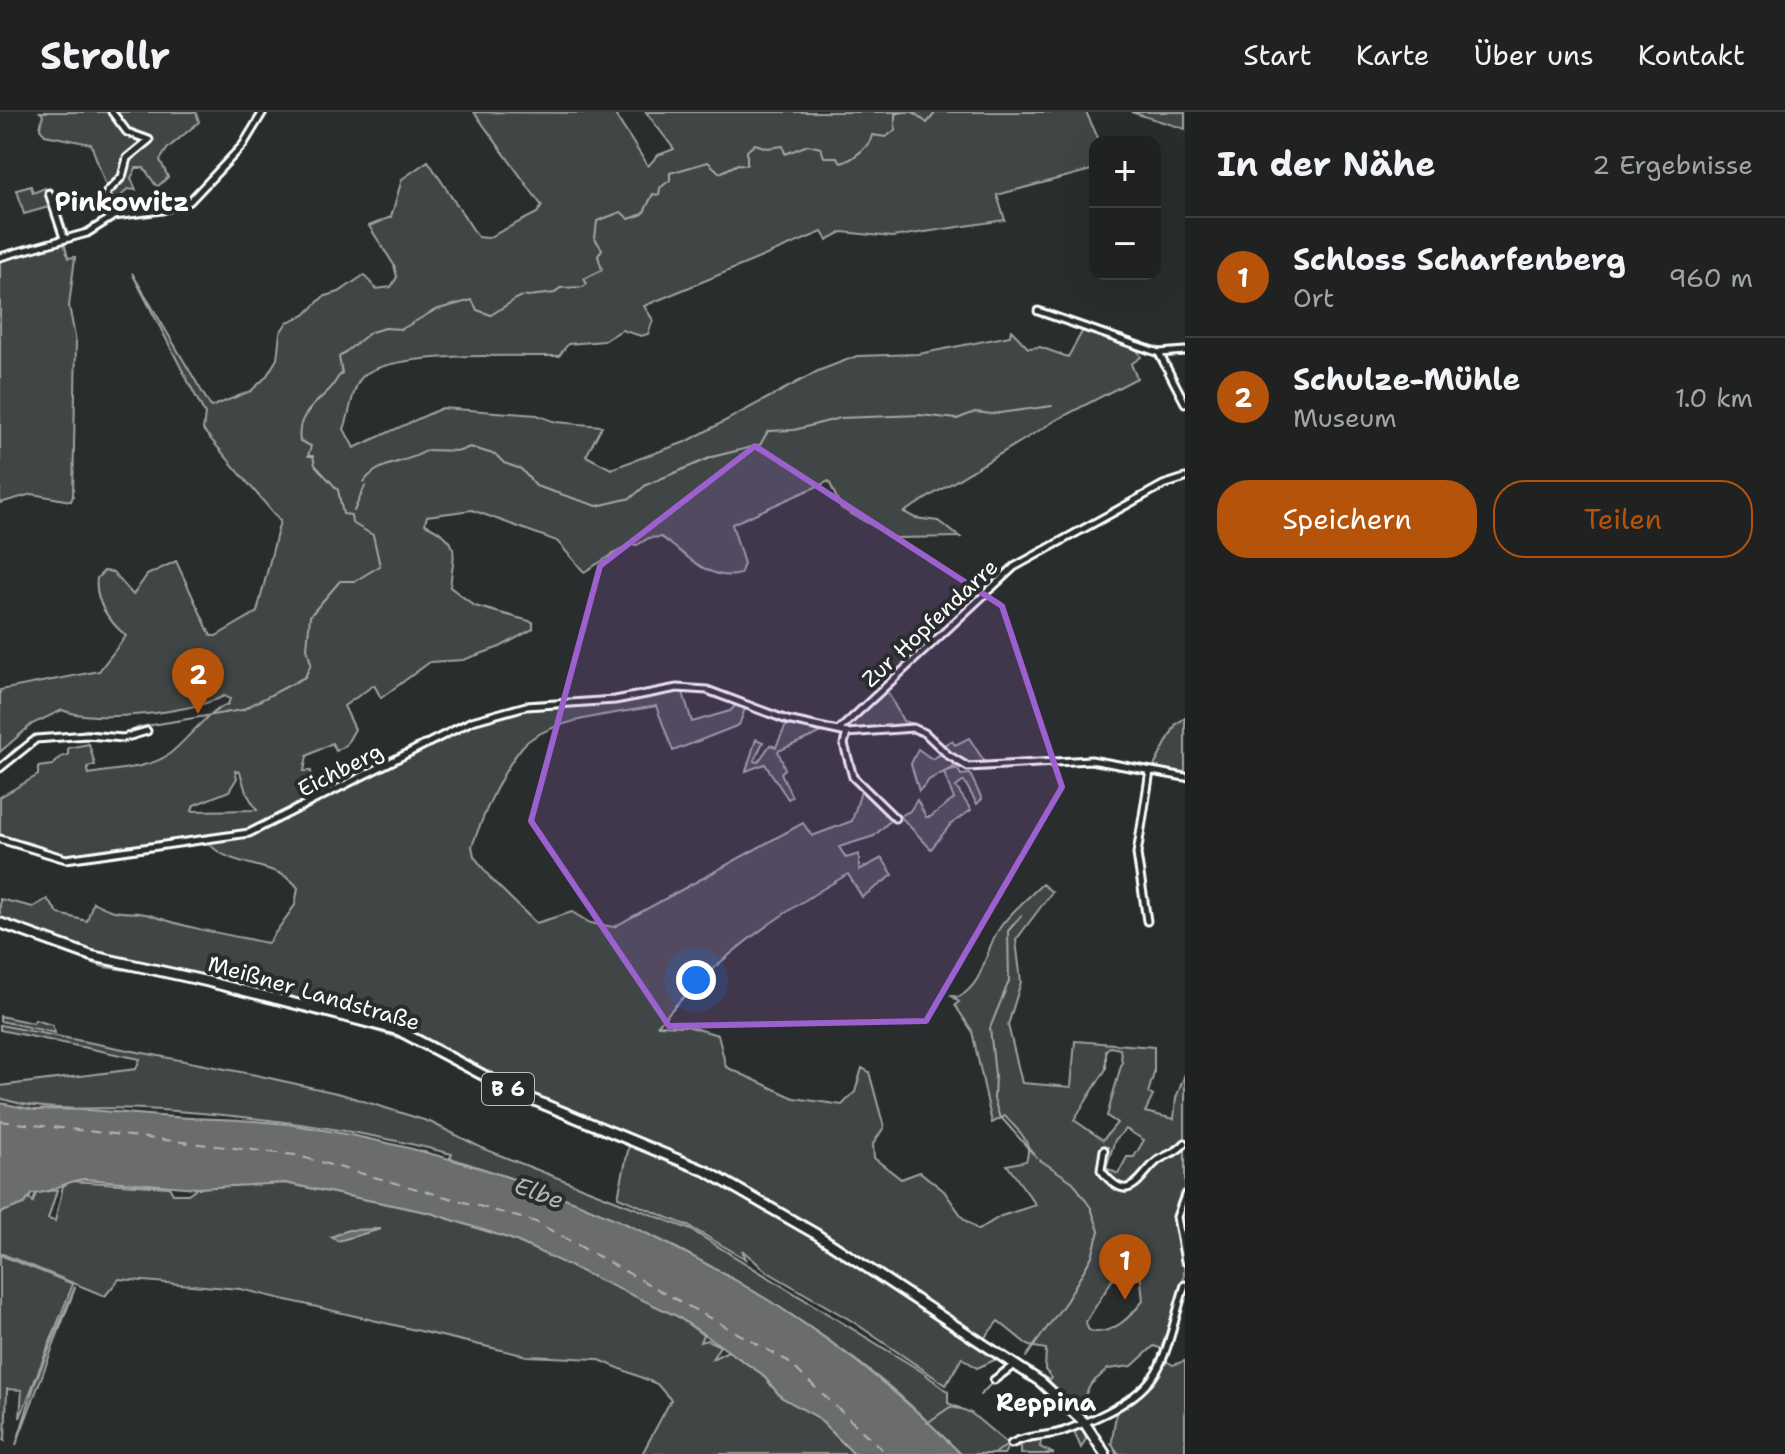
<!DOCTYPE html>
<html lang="de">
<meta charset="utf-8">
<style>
:root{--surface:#202222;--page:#282a2a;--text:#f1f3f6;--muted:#a2a4a5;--line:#3d3f40;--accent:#b45309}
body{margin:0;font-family:"Shantell Sans",sans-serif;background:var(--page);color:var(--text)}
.controls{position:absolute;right:24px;top:24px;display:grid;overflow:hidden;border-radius:16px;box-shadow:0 8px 32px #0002}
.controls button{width:72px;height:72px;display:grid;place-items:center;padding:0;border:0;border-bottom:2px solid var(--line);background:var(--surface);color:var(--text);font:40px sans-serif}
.you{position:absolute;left:696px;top:868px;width:28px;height:28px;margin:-20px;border:6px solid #fff;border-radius:50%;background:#1a73e8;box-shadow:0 0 0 12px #1a73e833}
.badge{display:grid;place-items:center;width:52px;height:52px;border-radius:50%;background:var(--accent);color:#fff;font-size:26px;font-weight:700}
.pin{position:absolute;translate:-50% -66px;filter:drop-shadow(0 2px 4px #0008)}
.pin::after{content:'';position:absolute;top:42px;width:28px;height:24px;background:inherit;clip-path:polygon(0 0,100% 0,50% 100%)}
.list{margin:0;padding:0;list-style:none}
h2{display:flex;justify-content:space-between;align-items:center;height:104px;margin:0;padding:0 32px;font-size:34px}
h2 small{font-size:26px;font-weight:400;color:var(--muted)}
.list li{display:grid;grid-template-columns:52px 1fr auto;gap:24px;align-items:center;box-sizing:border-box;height:120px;padding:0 32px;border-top:2px solid var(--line)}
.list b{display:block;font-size:30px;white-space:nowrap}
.list p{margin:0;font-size:26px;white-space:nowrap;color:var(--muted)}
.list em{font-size:26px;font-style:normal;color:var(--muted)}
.actions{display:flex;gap:16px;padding:24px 32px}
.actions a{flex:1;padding:18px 0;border:2px solid var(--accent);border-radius:32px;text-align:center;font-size:28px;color:var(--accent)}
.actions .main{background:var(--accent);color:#fff}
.map{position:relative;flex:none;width:1185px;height:1342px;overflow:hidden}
header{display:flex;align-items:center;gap:48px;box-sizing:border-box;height:112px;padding:0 40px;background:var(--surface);border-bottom:2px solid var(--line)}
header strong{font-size:38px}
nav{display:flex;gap:44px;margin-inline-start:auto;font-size:28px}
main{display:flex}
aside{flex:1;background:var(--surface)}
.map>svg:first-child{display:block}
.green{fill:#414445;stroke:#a0a2a2;stroke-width:2;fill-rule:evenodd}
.water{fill:#6a6c6d;stroke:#a6a7a7;stroke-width:2}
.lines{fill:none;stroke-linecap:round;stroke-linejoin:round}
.stream{stroke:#a6a7a7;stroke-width:2}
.ferry{stroke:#b4b6b6;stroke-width:2;stroke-dasharray:10 8;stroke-linecap:butt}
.minor-casing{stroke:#fff;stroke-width:11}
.major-casing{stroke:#fff;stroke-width:14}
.minor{stroke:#2a2d2e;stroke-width:5}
.major{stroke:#2a2d2e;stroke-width:8}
.marked{fill:#9c61cf;fill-opacity:0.2;stroke:#9c61cf;stroke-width:6;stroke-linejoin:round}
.labels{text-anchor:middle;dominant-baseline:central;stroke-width:8;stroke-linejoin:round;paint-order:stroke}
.shield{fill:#2a2d2e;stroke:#bfc0c0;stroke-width:2}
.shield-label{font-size:20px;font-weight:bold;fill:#fff}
.street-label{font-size:22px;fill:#fff;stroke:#2a2d2e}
.water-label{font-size:24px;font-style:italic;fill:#b4b6b6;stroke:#2a2d2e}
.neighbourhood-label{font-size:24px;font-weight:bold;fill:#fff;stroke:#2a2d2e}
.quarter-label{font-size:26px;font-weight:bold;fill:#fff;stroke:#2a2d2e}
</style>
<header>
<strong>Strollr</strong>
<nav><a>Start</a><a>Karte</a><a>Über uns</a><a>Kontakt</a></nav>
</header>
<main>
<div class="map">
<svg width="1185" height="1342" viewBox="0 0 1185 1342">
<rect width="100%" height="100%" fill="#2a2d2e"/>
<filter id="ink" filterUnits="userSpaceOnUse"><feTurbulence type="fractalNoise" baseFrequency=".0125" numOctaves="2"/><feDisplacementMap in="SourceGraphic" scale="16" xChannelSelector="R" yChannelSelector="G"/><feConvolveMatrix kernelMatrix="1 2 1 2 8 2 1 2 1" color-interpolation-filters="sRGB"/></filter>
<g filter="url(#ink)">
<g class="green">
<path d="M40,0H196L199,10L168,36L160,48L168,65L157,75L144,56H136L131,66L136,78L127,77L112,96L102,99L106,74L91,32L45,23L40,16L43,3Z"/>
<path d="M474,0L614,1L648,54L658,43L674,37L646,0H1086L1100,30H1095V57L997,83L1005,108L892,125L842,120L827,128L822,120L644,194L653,208L648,222L641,224L622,218L604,229L568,232L559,244C523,245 377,237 359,269C351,282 350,303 344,317L354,336L442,296L537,303L556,310L602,314L586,344L611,357L688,329L818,259L857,244L919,242L1010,224L1011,218L1028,236L1040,235L1068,245L1083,218L1137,238L1141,245L1131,252L1137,266L1058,307L904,400L915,406L938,409L960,425L895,426L841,396L829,369L732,412L744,452L740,462C710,471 685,441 661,425L649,426L637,433L630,432L584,460L557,429L472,398L427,404L425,412C462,430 454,438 450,475L475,494L533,510V517L500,535L463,548L430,550L381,586L374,573L344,594L355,617L346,633L336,639L332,631L307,644L304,659H311L313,688L245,720L69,744H59L0,724V685L38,663V655L53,653L61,645L68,643V636L89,632L95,653L87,655L89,662C112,657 148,657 168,643C188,628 204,602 228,592L230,587L224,584C194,600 92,612 62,598L32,612L0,640V578L99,559L126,524C109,509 94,490 97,466L104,459L113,460L133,483L147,463L176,449L211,524H216L257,500L280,409L203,318L205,302L132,161L211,295L251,279L266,265L277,247L280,221L287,210L305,203L323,185L339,180L364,163L376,177L391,175L397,165L394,153L369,114L391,105L402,67L428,49L478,125L488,126L537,101L542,94ZM235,659L240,660L246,680L257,698L192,699L194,693L229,679L237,666Z"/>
<path d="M1131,0H1185V17Z"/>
<path d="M31,74L33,81L45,76L52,94L24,102L17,78Z"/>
<path d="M64,130L68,146L75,145L69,194L76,230L73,384L71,389L32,382L0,391V148Z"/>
<path d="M682,577L692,610L730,599L737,592L746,594L739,613L673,639L656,594C621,601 546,607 522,635C500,662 484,702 472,734L474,744L492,768L536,811L572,800L590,811L614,815L803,711L812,724L852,709L861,679L892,707L874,724L839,735L846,746L859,742V758L882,746L893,763L862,785L848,762C777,803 712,849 658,913L687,914L718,923L726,955L794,986L842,993L855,980L862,956L869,960L884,1015L873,1032L874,1046L901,1067L920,1060L944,1079L963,1106L978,1118L1001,1104L1036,1093L1007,1053L1026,1049C1034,1028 1017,1019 1005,1004L992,1011L972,919L955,893L959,890L952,884L959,885C987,869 983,838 1001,814C1012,799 1028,786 1042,772L1052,780L1016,828L1021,870L1008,913L1022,971L1071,975L1075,929L1154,935V961L1148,981L1153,984L1145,1000L1174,1007L1176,986L1185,962V1077C1165,1100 1182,1130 1184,1157C1185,1182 1171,1213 1162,1237L1154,1234L1132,1254L1108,1257L1091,1272L1084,1285L1071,1293L1048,1270L1052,1266L1045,1258L1046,1237L1029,1234L998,1209L983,1228L723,1066L515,978L404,918L84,839L0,809V787L33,795L47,787L59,802L87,809L93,790C123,807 129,796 153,804C190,817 229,823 268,831L295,793L298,776C279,748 228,758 207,729L251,722L268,715L476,610L523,595L619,589ZM1110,935L1120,937L1122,950L1107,1004L1117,1011L1103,1028L1074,1008L1106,957V938ZM1126,1017L1144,1028L1134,1045H1127L1118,1062L1106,1056L1115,1028ZM1140,1158L1143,1189C1130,1205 1115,1221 1093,1220L1088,1217L1086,1210L1112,1168Z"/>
<path d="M886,577L903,609L915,612L912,615L848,619V613Z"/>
<path d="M1185,606V663L1152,658L1176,612Z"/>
<path d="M786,613L827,618L778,639L785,657L781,661L792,685L788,687L765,652L746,659L756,627L763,630L754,649L758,650L770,633L776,635Z"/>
<path d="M969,626L986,652L958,649L941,634L952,629L955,633Z"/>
<path d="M918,637L932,647L943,641L958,653L930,667L919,679L911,652Z"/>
<path d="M957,656L961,663L970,662L982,687L977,692L964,669L956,675L971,698L951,712L931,737L900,704L910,699L917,688L926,705H930L954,687L944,661Z"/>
<path d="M0,813L74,840L268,890L154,862L104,855L0,817Z"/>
<path d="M272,889L408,925L457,951L698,1058L792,1110L999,1246L977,1256L962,1246L946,1273L852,1209L766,1159L742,1138L746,1147L688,1114L618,1085L629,1034L512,985L410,929Z"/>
<path d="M0,904L33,911L35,908L52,913L55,921L0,909Z"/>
<path d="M0,913L256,963L341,982L430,1010L484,1037L691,1118L921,1259L948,1280V1291L971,1301L1009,1333L1004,1342H961C938,1320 915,1296 890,1275C762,1170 608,1095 450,1046L452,1042C351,1015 249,1003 145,997C98,994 45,1002 0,986V974L136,957L140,947L0,918Z"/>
<path d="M70,1069L169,1075L173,1082H188L197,1076L220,1074L285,1071L431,1101L514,1128L604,1168L677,1204L703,1223L700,1230L707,1228L720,1234L712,1247L728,1239L762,1262L781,1285L817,1305L854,1342H642L671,1288L657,1272L597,1247L527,1244L240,1177L119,1167L105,1184L0,1141V1101L29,1086L33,1090L36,1081L57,1078L48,1107L55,1109L63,1074Z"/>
<path d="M0,1143L73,1172L20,1306L22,1278L7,1277L5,1329L0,1326Z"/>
<path d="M75,1175V1176L16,1333L36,1268Z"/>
<path d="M1164,1248L1173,1253L1185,1249V1342H1116L1112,1330L1116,1301L1110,1303L1155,1267Z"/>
<path d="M1082,1312L1086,1327L1081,1336L1074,1319L1042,1324L1040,1335L1054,1342H1021V1334L1014,1335Z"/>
</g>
<g class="water">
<path d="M0,991L35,998C80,995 129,1002 174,1005C216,1008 259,1007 300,1014C545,1053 786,1165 961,1342H854L817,1305L781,1285L762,1262L677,1204L514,1128L431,1101L285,1071L197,1076L84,1067C65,1069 52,1081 32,1082L24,1092L0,1101Z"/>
<path d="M381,1117L338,1129L331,1125L348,1118Z"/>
</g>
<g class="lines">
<g class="stream">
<path d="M913,0L927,11L936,0"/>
<path d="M364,370C379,348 408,352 427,338L460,339L470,335L496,343L504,351L521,357L536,374L597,394L631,386L646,373L712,345L760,333L768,319L794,318L840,306L920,303L957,307L975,300L992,302L1052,294"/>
<path d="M354,399L365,374"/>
<path d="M62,622L88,618L114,623"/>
<path d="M120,624L140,615L242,598L305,565L311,552L307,536L310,504L340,469H355L380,454L373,423L352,411L351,403L343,402L338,378L315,353L313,344H308L311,334L300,329C296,304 314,293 330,277C335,272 336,266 342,261L339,245L371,220L385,216L402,217L435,198L472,188L477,198L491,203L519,185L555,181L560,176L583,175L587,172L584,167L602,158L598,144L602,137L595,127L597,109L621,100L629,107L643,102L653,82L659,83L660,76L670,68V61L708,50L720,61L738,52L747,53V39L755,32L767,36L783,34L785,42L808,33L821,36L824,45H837L841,51C853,48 871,33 872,23L886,25L895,18V2L904,0"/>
<path d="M0,651L15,637L36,626"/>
<path d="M1021,804L1008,819L1009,869L990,916L995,963L994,987L999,1003L1036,1045"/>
<path d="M1181,1112V1099"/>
<path d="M1026,1245L1067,1188L1092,1144L1099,1119L1091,1096L1073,1070L1040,1048"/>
<path d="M980,1283L992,1271"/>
<path d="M927,1311L950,1295L961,1297"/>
<path d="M1111,1331L1119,1342"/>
<path d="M993,1342L1008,1333"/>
</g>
<path class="ferry" d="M0,1009L295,1043L536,1110L786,1248L887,1342"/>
<defs>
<g id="minor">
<path d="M112,0L127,20L149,28L127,46L122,65L107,80L106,98L118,103"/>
<path d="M49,81L64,126"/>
<path d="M0,145L87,121L114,104L162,98L190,89L243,33L263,0"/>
<path d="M1038,199L1159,241L1185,291"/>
<path d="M1159,241L1185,239"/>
<path d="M839,618L1014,455L1163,373L1185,366"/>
<path d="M847,621L844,632L853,665L895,706"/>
<path d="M0,656L36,627L87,623L123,626L147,619"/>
<path d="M0,727L66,747L249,721L472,609L526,594L615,588L677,576L707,578L787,608L847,621L913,616L925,621L948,643L968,655L1091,648L1185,665"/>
<path d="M1147,809L1137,742L1150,659"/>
<path d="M1104,1038L1101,1058C1130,1096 1138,1065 1157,1049C1167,1042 1177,1041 1185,1031"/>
<path d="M1185,1083L1177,1105L1185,1149"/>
<path d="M994,1268L1014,1253"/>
<path d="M1011,1332C1028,1322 1047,1325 1064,1319C1095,1307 1138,1290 1156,1260C1168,1241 1177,1197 1185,1173"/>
</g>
<path id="major" d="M0,811L92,844L206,869L398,918L519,982L708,1060L816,1122L1041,1270L1084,1310L1105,1342"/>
</defs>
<use href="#minor" class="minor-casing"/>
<use href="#major" class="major-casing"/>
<use href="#minor" class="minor"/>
<use href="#major" class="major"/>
</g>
</g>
<path class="marked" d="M755,334L1002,494L1062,675L926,909L669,914L531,709L600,454Z"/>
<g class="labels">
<rect class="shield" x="482" y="961" width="52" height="32" rx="6"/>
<g class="shield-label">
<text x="508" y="977">B 6</text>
</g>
<g class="street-label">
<text transform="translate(930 511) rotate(-43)">Zur Hopfendarre</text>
<text transform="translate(340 658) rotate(-27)">Eichberg</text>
<text transform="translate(314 881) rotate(16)">Meißner Landstraße</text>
</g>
<g class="water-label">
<text transform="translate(539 1081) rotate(20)">Elbe</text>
</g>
<g class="neighbourhood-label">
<text x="1046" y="1291">Reppina</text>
</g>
<g class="quarter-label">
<text x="122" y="89">Pinkowitz</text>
</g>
</g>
</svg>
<div class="controls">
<button>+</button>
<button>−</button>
</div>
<div class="you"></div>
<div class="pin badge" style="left:1125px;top:1188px">1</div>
<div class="pin badge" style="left:198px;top:602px">2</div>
</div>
<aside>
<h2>In der Nähe<small>2 Ergebnisse</small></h2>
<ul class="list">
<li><span class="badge">1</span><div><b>Schloss Scharfenberg</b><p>Ort</p></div><em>960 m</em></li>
<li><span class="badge">2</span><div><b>Schulze-Mühle</b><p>Museum</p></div><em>1.0 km</em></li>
</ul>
<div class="actions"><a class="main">Speichern</a><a>Teilen</a></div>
</aside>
</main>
